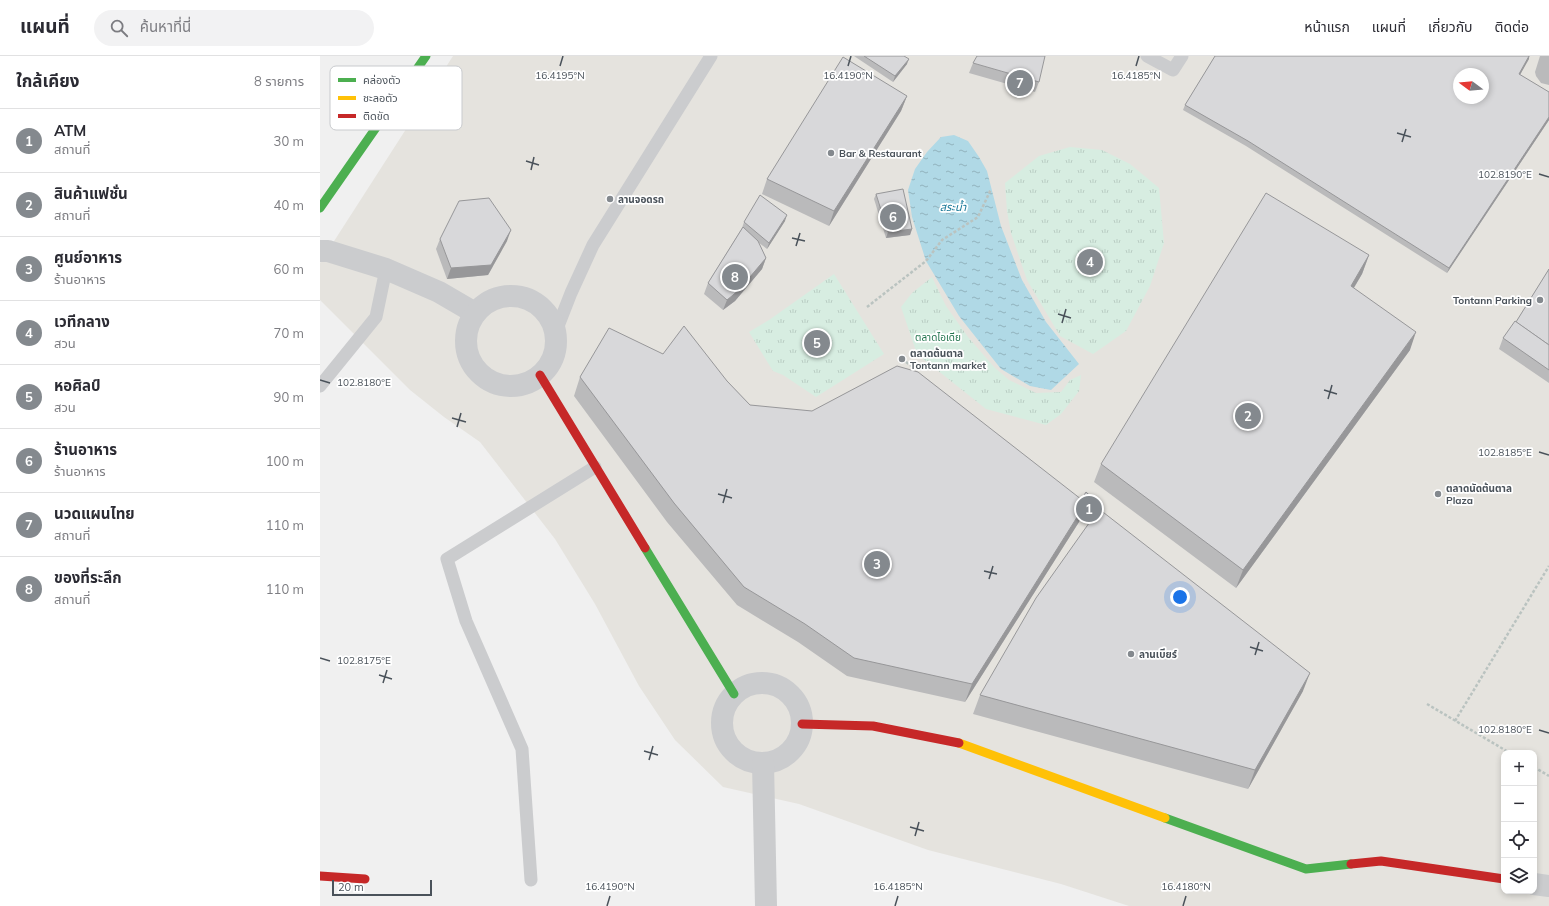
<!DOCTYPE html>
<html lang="th">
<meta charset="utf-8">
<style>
:root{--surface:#fff;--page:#f2f2f3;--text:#2b2b33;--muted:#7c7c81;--line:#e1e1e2;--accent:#84898e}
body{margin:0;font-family:Mulish,"Noto Sans Thai",sans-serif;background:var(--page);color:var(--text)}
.controls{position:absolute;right:12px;bottom:12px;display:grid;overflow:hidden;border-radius:8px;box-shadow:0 2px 6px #0003}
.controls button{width:36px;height:36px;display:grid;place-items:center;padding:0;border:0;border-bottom:1px solid var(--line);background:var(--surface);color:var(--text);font:20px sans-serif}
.compass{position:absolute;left:1133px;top:12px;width:36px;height:36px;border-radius:50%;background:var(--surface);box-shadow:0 2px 6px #0003;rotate:286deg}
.scale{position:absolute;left:12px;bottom:10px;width:100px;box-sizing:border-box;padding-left:4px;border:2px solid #4a525a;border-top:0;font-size:11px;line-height:14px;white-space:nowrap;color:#4a525a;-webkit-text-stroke:3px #fff;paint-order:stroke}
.you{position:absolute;left:860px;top:541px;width:14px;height:14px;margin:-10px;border:3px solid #fff;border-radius:50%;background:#1a73e8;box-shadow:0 0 0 6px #1a73e833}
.badge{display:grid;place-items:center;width:26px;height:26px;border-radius:50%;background:var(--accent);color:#fff;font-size:13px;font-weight:700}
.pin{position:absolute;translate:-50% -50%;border:2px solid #fff;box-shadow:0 1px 4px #0006}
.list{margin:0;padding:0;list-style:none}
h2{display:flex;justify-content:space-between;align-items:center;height:52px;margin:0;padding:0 16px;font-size:17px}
h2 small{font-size:13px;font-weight:400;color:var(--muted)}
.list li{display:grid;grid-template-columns:26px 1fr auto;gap:12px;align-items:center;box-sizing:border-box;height:64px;padding:0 16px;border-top:1px solid var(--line)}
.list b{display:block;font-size:15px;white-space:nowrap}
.list p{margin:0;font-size:13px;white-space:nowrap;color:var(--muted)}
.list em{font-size:13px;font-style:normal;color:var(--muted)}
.icon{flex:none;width:22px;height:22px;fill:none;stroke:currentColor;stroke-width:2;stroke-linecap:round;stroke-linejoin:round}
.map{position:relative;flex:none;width:1229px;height:850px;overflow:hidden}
header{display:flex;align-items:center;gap:24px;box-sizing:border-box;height:56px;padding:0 20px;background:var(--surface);border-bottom:1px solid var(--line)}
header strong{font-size:19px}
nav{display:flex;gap:22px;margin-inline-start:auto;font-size:14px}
.search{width:280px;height:36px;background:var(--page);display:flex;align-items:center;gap:10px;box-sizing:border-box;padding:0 14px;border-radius:22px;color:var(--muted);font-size:15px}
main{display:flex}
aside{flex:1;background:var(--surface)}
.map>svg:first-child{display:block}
.commercial{fill:#e5e3de;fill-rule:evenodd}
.park{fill:url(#park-tufts)}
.water{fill:url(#water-ripples)}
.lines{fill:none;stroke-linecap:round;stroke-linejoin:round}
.path{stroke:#bac3c0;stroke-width:2.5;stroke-dasharray:3 2;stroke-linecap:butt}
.lane{stroke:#cbccce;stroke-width:13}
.street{stroke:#cbccce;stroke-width:22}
.fast{stroke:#4caf50;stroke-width:9}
.slow{stroke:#ffc107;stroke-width:9}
.jam{stroke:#c62828;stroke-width:9}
.wall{fill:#bababb}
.shaded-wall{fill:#979799}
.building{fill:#d8d8da;stroke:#979799;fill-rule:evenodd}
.ticks{fill:none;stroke:#4a525a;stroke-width:1.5}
.poi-dot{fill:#84898e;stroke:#fff;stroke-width:1.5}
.labels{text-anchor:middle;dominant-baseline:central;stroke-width:3.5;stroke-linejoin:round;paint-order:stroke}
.poi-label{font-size:10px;font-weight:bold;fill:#4a525a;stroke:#fff;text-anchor:start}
.park-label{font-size:10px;fill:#22744e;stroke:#fff}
.water-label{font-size:11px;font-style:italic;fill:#1d7b9a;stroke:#fff}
.key{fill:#fff;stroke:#c9cbce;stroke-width:1}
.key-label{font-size:11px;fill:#4a525a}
.ticks-label{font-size:10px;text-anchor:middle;fill:#4a525a;stroke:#fff;stroke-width:3.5;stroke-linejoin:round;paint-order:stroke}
</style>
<header>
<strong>แผนที่</strong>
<div class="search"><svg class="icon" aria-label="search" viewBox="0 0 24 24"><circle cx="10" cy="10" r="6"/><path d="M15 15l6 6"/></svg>ค้นหาที่นี่</div>
<nav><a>หน้าแรก</a><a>แผนที่</a><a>เกี่ยวกับ</a><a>ติดต่อ</a></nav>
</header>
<main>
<aside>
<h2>ใกล้เคียง<small>8 รายการ</small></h2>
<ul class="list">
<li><span class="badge">1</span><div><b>ATM</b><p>สถานที่</p></div><em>30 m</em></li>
<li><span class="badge">2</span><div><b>สินค้าแฟชั่น</b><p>สถานที่</p></div><em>40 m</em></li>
<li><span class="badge">3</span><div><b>ศูนย์อาหาร</b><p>ร้านอาหาร</p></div><em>60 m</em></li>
<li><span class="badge">4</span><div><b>เวทีกลาง</b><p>สวน</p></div><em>70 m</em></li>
<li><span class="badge">5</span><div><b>หอศิลป์</b><p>สวน</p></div><em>90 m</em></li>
<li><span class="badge">6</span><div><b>ร้านอาหาร</b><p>ร้านอาหาร</p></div><em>100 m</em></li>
<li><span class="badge">7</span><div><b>นวดแผนไทย</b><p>สถานที่</p></div><em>110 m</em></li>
<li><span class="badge">8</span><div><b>ของที่ระลึก</b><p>สถานที่</p></div><em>110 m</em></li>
</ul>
</aside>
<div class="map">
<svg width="1229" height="850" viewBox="0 0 1229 850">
<defs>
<pattern id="park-tufts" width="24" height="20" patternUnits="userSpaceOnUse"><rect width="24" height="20" fill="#d7ede1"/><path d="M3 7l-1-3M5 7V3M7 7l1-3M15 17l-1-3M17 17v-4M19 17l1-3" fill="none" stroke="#bacdc3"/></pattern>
<pattern id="water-ripples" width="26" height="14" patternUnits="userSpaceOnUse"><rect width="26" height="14" fill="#b0d9e6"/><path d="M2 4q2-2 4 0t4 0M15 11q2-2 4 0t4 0" fill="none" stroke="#91b3bd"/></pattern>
</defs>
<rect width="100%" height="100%" fill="#f0f0f0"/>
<path class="commercial" d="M133,0H1229V850H809L741,828L608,794L479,748L403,731L355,684L319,630L275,548L235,483L160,386L124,361L90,334L0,244V207ZM1139,18H1163V42H1139ZM1184,697H1214V835H1184Z"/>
<g class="park">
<path d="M750,91L782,94L810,108L839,132L844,187L830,230L806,275L773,298L740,280L707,224L691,177L687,155L685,127L719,100Z"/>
<path d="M514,218L564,298L496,341L463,319L453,315L429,276L449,264Z"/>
<path d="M612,221L626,250L648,281L674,311L689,324L716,337L741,336L750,324L761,319L759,335L741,358L726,369L666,353L597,298L581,251L592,237Z"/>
</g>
<path class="water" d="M634,79L648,85L659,101L667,115L681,170L702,224L726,266L759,308L731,334L710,330L681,313L639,260L606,205L592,161L588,134L595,113L607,96L621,81Z"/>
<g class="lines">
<g class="path">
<path d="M547,251L606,205L622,184L658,161L671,133"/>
<path d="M582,303L593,311"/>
<path d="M1107,648L1190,697"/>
<path d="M1135,665L1229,510"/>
<path d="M1214,711L1229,720"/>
</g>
<g class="lane">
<path d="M827,0L853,14L862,0"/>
<path d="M235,278L251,237L273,189L391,0"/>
<path d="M0,330L56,261L66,213"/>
<path d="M211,824L202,693L146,565L127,503L275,411"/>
</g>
<g class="street">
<path d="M0,195H8L66,213L119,236L155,257"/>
<circle cx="191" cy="285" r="45"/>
<circle cx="442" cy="667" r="40"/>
<path d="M443,707L446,850"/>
<path d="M1214,828L1229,830"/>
</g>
<g class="fast">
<path d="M0,152L106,0"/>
<path d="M325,492L414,638"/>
<path d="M845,762L986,813L1031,808"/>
</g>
<path class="slow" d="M639,687L845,762"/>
<g class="jam">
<path d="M220,319L325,492"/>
<path d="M482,668L553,670L639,687"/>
<path d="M1031,808L1061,805L1184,823"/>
<path d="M0,820L45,823"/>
</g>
</g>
<g class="wall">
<path d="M534,0H584L587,8L573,26Z"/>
<path d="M895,0H1210L1200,19L1229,36V64L1127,217L926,90L863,54L865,49Z"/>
<path d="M1220,0H1229V29L1221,27L1216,20L1215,16Z"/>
<path d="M653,7L719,26L715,36L649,17Z"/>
<path d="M587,40L581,55L509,170L442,138L447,123Z"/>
<path d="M556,138L592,173L590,179L566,182L554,143Z"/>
<path d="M465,165L447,193L438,186L446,202L442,213L415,245L403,254L384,238L388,227L422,172L424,166Z"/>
<path d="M120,183L187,185L168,219L127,223L116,193Z"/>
<path d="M1049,199L1042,218L1034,232L1090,294L916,532L774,426L781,408Z"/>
<path d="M1229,213V327L1179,293L1183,282L1196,266Z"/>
<path d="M343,298L407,325L430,349L761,444L781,450L780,454L983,635L928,733L653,658L660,639L775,458L771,461L763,454L759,466L645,646L527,620L478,586L417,549L347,466L254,340L260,321Z"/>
</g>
<g class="shaded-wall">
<path d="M1209,0V3L1197,24L1199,18Z"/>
<path d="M589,3L587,8L573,26L575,20Z"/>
<path d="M587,40L581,55L509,170L514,155Z"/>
<path d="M1229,61V64L1127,217L1129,212Z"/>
<path d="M467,159L465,165L447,193L449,187Z"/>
<path d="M592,173L590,179L566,182L568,176Z"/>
<path d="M191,174L187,185L168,219L127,223L131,212Z"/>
<path d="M1049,199L1042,218L1024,248L1031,230Z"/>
<path d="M446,202L442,213L415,245L403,254L407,244Z"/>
<path d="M1096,276L1090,294L916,532L923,514Z"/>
<path d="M766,447L759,466L645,646L652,628Z"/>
<path d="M781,450L779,456L771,461L773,455Z"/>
<path d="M990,617L983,635L928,733L935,714Z"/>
</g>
<g class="building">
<path d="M544,0H584L589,3L575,20Z"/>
<path d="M657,0H725L719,26L653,7Z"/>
<path d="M895,0H1209L1199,18L1229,36V61L1129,212L928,85L865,49ZM1139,18H1163V42H1139Z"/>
<path d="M523,1L587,40L514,155L447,123Z"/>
<path d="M583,133L592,173L568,176L556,138Z"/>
<path d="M946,137L1049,199L1031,230L1096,276L923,514L781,408Z"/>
<path d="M440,139L467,159L449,187L424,166Z"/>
<path d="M169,142L191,174L171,209L131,212L120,183L139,145Z"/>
<path d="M423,171L438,185L446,202L419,234L407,244L388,227Z"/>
<path d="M1229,213V289L1196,266Z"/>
<path d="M1195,265L1229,289V314L1183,282Z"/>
<path d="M364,270L407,325L430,349L492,355L577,310L598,316L766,447L652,628L534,602L485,568L424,531L354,447L260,321L289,272L343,298Z"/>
<path d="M766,436L781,450L773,455L765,448L766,447L761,444Z"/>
<path d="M779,453L990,617L935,714L660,639L716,542Z"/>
</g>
<path class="ticks" d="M240,10L243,0M528,10L531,0M816,10L819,0M1077,77L1091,81M1082,86L1086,73M206,105L219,109M211,114L214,101M1219,118L1229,121M472,182L485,185M476,190L480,177M738,258L751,262M742,267L746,253M0,324L10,327M1004,334L1017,338M1008,343L1012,329M132,362L146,366M137,371L141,357M1219,396L1229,399M398,438L412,442M403,447L407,433M664,515L677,518M669,523L673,510M930,591L943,595M935,599L939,586M0,602L10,605M59,619L72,623M63,627L67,614M1219,674L1229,677M324,695L338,699M329,704L333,690M590,771L604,775M595,780L599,766M287,850L290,840M575,850L578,840M863,850L866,840"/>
<g class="poi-dot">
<circle cx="511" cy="97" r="4"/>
<circle cx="290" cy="143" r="4"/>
<circle cx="1220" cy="244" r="4"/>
<circle cx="582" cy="303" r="4"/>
<circle cx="1118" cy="438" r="4"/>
<circle cx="811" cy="598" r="4"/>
</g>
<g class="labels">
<g class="poi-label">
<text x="519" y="97">Bar &amp; Restaurant</text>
<text x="298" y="143">ลานจอดรถ</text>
<text x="1212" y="244" text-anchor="end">Tontann Parking</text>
<text x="590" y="297">ตลาดต้นตาล<tspan x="590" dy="12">Tontann market</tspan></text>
<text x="1126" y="432">ตลาดนัดต้นตาล<tspan x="1126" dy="12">Plaza</tspan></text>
<text x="819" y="598">ลานเบียร์</text>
</g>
<g class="park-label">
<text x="618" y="281">ตลาดไอเดีย</text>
</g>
<g class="water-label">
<text x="633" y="151">สระน้ำ</text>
</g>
</g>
<rect x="10" y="10" width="132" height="64" rx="6" class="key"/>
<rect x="18" y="22" width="18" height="4" fill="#4caf50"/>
<rect x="18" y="40" width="18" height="4" fill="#ffc107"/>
<rect x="18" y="58" width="18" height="4" fill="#c62828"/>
<g class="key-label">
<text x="43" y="28">คล่องตัว</text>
<text x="43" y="46">ชะลอตัว</text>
<text x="43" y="64">ติดขัด</text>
</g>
<g class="ticks-label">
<text x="240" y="23">16.4195°N</text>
<text x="528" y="23">16.4190°N</text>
<text x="816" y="23">16.4185°N</text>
<text x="1185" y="122">102.8190°E</text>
<text x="44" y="330">102.8180°E</text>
<text x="1185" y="400">102.8185°E</text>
<text x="44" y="608">102.8175°E</text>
<text x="1185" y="677">102.8180°E</text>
<text x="290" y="834">16.4190°N</text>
<text x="578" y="834">16.4185°N</text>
<text x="866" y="834">16.4180°N</text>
</g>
</svg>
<div class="controls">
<button>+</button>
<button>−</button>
<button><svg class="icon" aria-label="locate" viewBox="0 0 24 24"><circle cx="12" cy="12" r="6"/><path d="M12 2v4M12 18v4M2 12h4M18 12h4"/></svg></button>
<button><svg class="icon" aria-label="layers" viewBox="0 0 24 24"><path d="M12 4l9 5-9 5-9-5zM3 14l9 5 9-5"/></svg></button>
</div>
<svg class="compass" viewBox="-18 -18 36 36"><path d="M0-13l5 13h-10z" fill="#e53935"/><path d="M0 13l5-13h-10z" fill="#7c7c81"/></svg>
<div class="scale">20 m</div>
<div class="you"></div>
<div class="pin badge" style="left:769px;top:453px">1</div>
<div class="pin badge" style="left:928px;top:360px">2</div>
<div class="pin badge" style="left:557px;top:508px">3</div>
<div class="pin badge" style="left:770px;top:206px">4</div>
<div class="pin badge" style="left:497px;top:287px">5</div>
<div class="pin badge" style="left:573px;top:161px">6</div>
<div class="pin badge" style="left:700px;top:27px">7</div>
<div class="pin badge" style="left:415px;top:221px">8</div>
</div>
</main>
